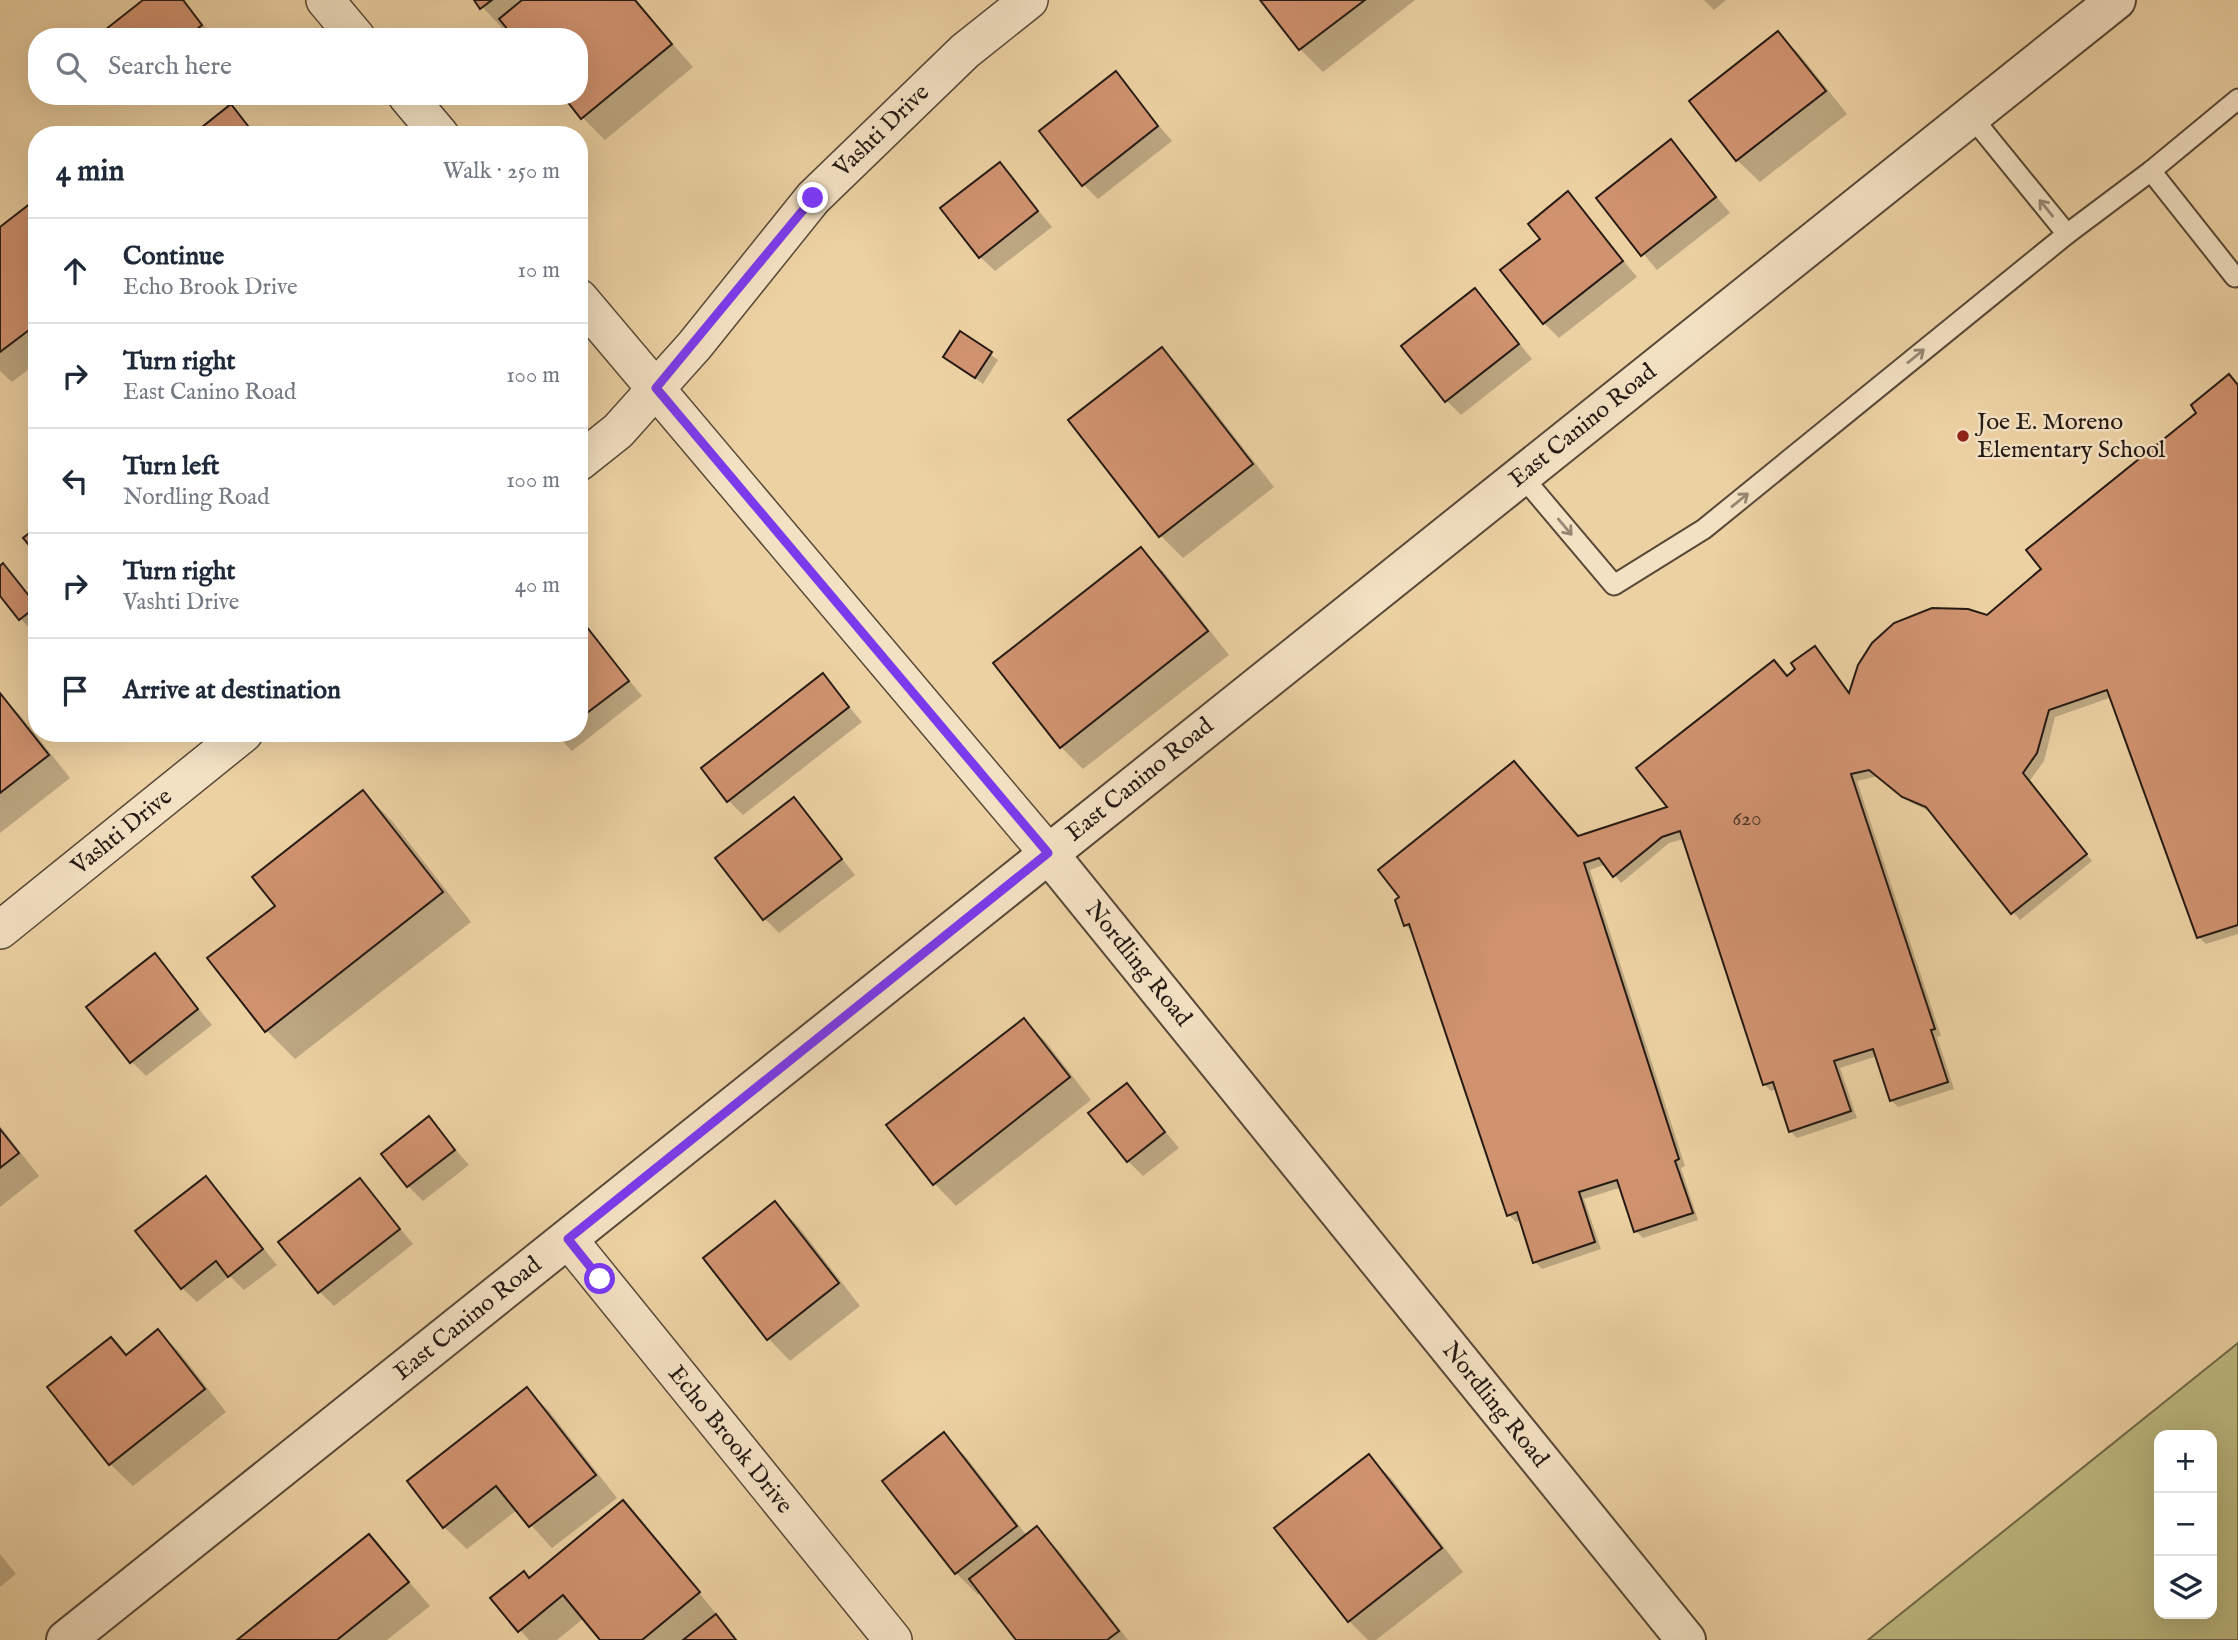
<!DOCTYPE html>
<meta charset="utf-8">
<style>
:root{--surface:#fff;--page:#f2f2f3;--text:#1f2937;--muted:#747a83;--line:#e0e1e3}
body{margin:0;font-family:"IM FELL English",serif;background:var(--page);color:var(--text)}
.controls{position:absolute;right:21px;bottom:21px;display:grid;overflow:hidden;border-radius:14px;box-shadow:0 7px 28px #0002}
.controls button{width:63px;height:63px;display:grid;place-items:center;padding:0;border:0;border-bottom:2px solid var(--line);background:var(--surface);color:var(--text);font:35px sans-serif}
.stop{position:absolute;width:21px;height:21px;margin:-16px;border:5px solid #7c3aed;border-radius:50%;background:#fff}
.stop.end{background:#7c3aed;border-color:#fff;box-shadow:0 2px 7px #0008}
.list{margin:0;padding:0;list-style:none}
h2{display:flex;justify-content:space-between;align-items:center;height:91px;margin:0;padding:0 28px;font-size:30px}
h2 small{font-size:23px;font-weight:400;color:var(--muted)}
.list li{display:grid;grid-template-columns:46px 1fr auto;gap:21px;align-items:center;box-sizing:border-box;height:105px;padding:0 28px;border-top:2px solid var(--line)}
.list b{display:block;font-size:26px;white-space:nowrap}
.list p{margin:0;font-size:23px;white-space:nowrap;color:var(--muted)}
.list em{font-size:23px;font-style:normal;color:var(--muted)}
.icon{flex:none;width:38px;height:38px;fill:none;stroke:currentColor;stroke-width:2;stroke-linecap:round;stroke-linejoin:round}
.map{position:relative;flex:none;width:2238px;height:1640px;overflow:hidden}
.search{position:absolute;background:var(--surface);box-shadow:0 7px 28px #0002;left:28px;top:28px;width:560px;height:77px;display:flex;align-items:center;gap:18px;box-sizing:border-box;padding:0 24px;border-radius:28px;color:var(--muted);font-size:26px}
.panel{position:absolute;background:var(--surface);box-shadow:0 7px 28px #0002;left:28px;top:126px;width:560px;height:616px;border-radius:28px}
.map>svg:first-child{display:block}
.green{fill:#bdba81;stroke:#716a4a;stroke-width:2;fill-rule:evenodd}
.shadow{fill:#0003}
.building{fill:#d0926f;stroke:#251a14;stroke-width:2}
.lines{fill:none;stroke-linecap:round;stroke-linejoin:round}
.service-casing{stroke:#574838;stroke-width:23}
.minor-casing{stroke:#574838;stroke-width:40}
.tertiary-casing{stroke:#574838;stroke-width:42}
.service{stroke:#f3e1c3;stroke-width:19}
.minor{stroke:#f3e1c3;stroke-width:37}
.tertiary{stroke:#f3e1c3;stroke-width:38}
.oneway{stroke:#968774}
.route{stroke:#7c3aed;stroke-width:9}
.poi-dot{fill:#8f2418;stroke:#f3e1c3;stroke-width:2.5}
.labels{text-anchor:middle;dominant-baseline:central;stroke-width:5;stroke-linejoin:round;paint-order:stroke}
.number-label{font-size:21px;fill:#50382b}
.street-label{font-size:24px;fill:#251a14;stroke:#f3e1c3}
.poi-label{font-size:24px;fill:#251a14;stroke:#f3e1c3;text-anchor:start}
</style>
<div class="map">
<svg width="2238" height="1640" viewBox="0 0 2238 1640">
<rect width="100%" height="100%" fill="#ecd1a3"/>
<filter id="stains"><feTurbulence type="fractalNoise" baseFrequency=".00286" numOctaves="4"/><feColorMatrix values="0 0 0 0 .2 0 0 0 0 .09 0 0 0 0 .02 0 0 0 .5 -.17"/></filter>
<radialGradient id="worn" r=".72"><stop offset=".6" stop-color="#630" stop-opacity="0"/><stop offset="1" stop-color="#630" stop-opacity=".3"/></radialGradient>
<path class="green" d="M2238,1343V1640H1868ZM2159,1435H2212V1614H2159Z"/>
<g class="shadow">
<path d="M146,0H184L213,37H99Z"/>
<path d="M476,0H634L693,67L605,140L583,118L579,96V37L508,27L504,30Z"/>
<path d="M1262,0H1415L1323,72L1300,49Z"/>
<path d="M1704,0H1726L1714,10Z"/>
<path d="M1778,33L1800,55L1847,114L1760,182L1737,160L1691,101Z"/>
<path d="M1115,74L1172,141L1098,199L1083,184Z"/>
<path d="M130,96H144L136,102Z"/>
<path d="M1671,142L1730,213L1657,270L1598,199Z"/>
<path d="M1000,164L1052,227L995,271L980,257Z"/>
<path d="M1568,194L1637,277L1559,338L1544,323Z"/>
<path d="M37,211V363L12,382L0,371V230Z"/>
<path d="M1475,290L1532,359L1461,415L1446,400Z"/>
<path d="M961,333L998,360L983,384L945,356Z"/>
<path d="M1162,350L1184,372L1274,487L1183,558L1161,536Z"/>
<path d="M2238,386V934L2206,944L2199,937L2112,697L2055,717L2044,761L2029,782L2092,861L2020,920L1933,813L1912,803L1878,776L1857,781L1941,1036L1937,1037L1954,1089L1898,1107L1891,1100L1877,1056L1840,1068L1857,1118L1797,1138L1790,1131L1777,1089L1771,1091L1764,1084L1684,839L1669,843L1621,883L1606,864L1590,870L1685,1166L1681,1168L1698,1220L1643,1238L1636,1231L1622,1187L1584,1199L1601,1249L1542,1269L1535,1262L1521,1220L1516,1222L1509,1215L1413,932L1405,925L1578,837L1670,807L1815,648L1850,695L1988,617Z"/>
<path d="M37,429V439L32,433Z"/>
<path d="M1140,549L1163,571L1229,655L1083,769L1061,747Z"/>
<path d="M0,568L10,573L37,607V618L27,626L0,593Z"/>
<path d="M579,618L642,696L572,751L555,733H579Z"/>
<path d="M823,676L862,722L743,815L729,801Z"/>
<path d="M0,695L20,715L70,778L0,833Z"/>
<path d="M363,792L392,821L471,922L295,1059L266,1030L277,906Z"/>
<path d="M794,799L855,875L779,933L764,918Z"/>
<path d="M155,956L212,1025L146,1076L131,1061Z"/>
<path d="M1024,1020L1046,1042L1091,1100L956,1206L934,1183Z"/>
<path d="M1127,1085L1179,1148L1143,1176L1128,1161Z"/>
<path d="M429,1119L469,1165L423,1201L408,1186Z"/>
<path d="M0,1126L39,1176L0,1207Z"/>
<path d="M206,1178L277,1265L244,1290L230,1276L197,1302L182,1288Z"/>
<path d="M360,1180L413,1244L334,1306L319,1291Z"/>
<path d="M775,1203L798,1226L860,1306L790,1361L768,1338Z"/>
<path d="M158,1331L180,1353L226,1412L133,1486L110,1464L111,1339L128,1356Z"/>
<path d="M527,1389L549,1411L617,1498L552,1548L517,1510L467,1549L444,1527Z"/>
<path d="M943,1435L966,1457L1027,1536L1036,1529L1059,1551L1128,1640H1018L981,1593L978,1595L956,1573Z"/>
<path d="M1368,1456L1391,1478L1463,1572L1376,1640H1368L1349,1621L1277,1528Z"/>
<path d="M623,1503L645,1525L737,1640H602L584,1618L557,1640H529L493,1599L530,1580Z"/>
<path d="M369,1536L430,1606L387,1640H240Z"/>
<path d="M0,1554L16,1574L0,1587Z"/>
</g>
<g class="building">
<path d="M143,0H183L202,25L187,37H96Z"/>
<path d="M474,0H492L480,9Z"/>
<path d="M522,0H635L672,44L581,119L563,96H579V37H514L499,19Z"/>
<path d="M1260,0H1365L1299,50Z"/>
<path d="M1778,31L1826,91L1736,161L1689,101Z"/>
<path d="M1116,71L1158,126L1082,186L1039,131Z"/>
<path d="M231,104L255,135H192Z"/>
<path d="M1671,139L1716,197L1641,256L1596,198Z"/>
<path d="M1000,162L1038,211L979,258L940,208Z"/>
<path d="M1568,191L1623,261L1543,324L1500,270L1540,239L1528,224Z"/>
<path d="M31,203L37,211V324L0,352V227Z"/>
<path d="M1475,288L1519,344L1445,402L1401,346Z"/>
<path d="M960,331L992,352L975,378L943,357Z"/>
<path d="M1162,347L1253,464L1159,537L1068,420Z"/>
<path d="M2229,374L2238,385V925L2197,938L2107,690L2049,710L2037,753L2023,773L2087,854L2011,914L1926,807L1902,797L1869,770L1851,774L1935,1029L1931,1030L1948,1082L1890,1101L1873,1049L1834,1061L1851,1111L1789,1132L1773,1082L1763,1085L1680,831L1662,837L1613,877L1599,858L1584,863L1679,1159L1675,1161L1693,1213L1634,1232L1617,1180L1579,1192L1595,1242L1533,1263L1517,1212L1507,1216L1409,924L1404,926L1395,900L1399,897L1378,870L1514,761L1578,836L1667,807L1636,768L1774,660L1787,676L1795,669L1791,663L1815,646L1849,693L1858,665L1872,643L1894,623L1932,608L1968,609L1987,615L2041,569L2026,550L2196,413L2191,405Z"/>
<path d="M37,527V555L23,538Z"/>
<path d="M1141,547L1208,631L1060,748L993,663Z"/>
<path d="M3,563L37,606L19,620L0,596V566Z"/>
<path d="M579,617L629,681L579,719Z"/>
<path d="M823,673L849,707L727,802L701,768Z"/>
<path d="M0,693L49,755L0,793Z"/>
<path d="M363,790L443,892L265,1032L207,958L275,906L252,877Z"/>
<path d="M794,797L842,859L763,920L715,858Z"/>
<path d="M155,953L198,1009L130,1063L86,1007Z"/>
<path d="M1024,1018L1070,1077L933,1185L886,1125Z"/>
<path d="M1127,1083L1165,1132L1127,1162L1088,1113Z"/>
<path d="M429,1116L455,1150L407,1187L381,1154Z"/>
<path d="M0,1129L19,1153L0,1168Z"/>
<path d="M206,1176L263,1249L228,1277L216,1261L181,1289L135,1231Z"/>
<path d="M360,1178L400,1229L318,1293L278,1242Z"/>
<path d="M775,1201L839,1283L767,1340L703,1258Z"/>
<path d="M158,1329L205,1389L109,1465L47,1387L111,1337L126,1355Z"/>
<path d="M527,1387L596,1475L529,1527L496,1486L443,1528L407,1481Z"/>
<path d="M944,1432L1017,1526L955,1574L882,1481Z"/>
<path d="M1369,1454L1442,1548L1348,1622L1274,1528Z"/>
<path d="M623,1500L700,1592L642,1640H600L563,1595L518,1632L490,1598L524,1571L529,1578Z"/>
<path d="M1037,1526L1119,1631L1107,1640H1016L969,1579Z"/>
<path d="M369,1534L409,1582L337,1640H237Z"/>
<path d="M716,1614L736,1640H683Z"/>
</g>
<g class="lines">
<defs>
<g id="service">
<path d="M2151,171L2235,277L2238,275"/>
<path d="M2067,234L2151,171L2238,99"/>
<path d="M1521,475L1614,585L1704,529L2067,234L1971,116"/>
</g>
<g id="minor">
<path d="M325,0L356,37"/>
<path d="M407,96L440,135"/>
<path d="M579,298L1048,853"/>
<path d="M579,462L618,431L695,345L813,198L965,51L1029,0"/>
<path d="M0,930L244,733"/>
<path d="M568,1239L893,1640"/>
</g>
<g id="tertiary">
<path d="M1048,853L1686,1640"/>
<path d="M66,1640L2116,0"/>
</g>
</defs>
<use href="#service" class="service-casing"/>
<use href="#minor" class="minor-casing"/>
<use href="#tertiary" class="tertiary-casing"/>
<use href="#service" class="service"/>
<use href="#minor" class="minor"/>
<use href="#tertiary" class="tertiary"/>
</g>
<defs><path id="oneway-shaft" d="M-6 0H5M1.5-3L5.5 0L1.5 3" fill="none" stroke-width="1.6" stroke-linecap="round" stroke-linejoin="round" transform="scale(1.75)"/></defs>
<g class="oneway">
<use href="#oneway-shaft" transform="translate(2046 208) rotate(-129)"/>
<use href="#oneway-shaft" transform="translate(1916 356) rotate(-39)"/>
<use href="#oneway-shaft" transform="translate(1740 500) rotate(-39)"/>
<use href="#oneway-shaft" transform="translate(1565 527) rotate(50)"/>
</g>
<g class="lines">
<path class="route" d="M600,1279L568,1239L1048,853L656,388L813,198"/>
</g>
<circle class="poi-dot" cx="1963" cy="436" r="7"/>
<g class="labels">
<g class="number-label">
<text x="1747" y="819">620</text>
</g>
<g class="street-label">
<text transform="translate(882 131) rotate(-44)">Vashti Drive</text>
<text transform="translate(1583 426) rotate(-39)">East Canino Road</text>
<text transform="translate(1140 780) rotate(-39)">East Canino Road</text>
<text transform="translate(122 832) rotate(-39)">Vashti Drive</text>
<text transform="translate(1138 964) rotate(51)">Nordling Road</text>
<text transform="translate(468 1319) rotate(-39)">East Canino Road</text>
<text transform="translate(1495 1405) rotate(51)">Nordling Road</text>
<text transform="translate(730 1440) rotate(51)">Echo Brook Drive</text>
</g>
<g class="poi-label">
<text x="1977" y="422">Joe E. Moreno<tspan x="1977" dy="28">Elementary School</tspan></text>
</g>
</g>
<rect width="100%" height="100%" filter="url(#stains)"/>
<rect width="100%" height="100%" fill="url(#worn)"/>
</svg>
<div class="controls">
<button>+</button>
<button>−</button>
<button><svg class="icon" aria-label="layers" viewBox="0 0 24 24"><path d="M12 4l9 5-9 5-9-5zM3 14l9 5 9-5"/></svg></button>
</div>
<div class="stop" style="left:600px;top:1279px"></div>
<div class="stop end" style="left:813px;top:198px"></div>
<div class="search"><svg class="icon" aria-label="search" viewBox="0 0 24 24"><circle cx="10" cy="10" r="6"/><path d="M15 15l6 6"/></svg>Search here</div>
<section class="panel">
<h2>4 min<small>Walk · 250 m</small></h2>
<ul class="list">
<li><svg class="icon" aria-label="ahead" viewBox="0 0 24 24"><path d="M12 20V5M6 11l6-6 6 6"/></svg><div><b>Continue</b><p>Echo Brook Drive</p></div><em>10 m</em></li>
<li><svg class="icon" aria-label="right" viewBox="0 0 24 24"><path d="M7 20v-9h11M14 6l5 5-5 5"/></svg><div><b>Turn right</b><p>East Canino Road</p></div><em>100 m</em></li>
<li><svg class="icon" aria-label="left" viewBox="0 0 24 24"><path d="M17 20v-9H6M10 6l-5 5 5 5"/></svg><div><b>Turn left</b><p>Nordling Road</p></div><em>100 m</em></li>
<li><svg class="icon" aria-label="right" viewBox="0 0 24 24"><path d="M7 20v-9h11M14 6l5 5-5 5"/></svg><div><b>Turn right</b><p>Vashti Drive</p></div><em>40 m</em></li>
<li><svg class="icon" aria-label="arrive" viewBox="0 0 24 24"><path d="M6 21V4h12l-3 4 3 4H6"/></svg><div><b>Arrive at destination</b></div></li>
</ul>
</section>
</div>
